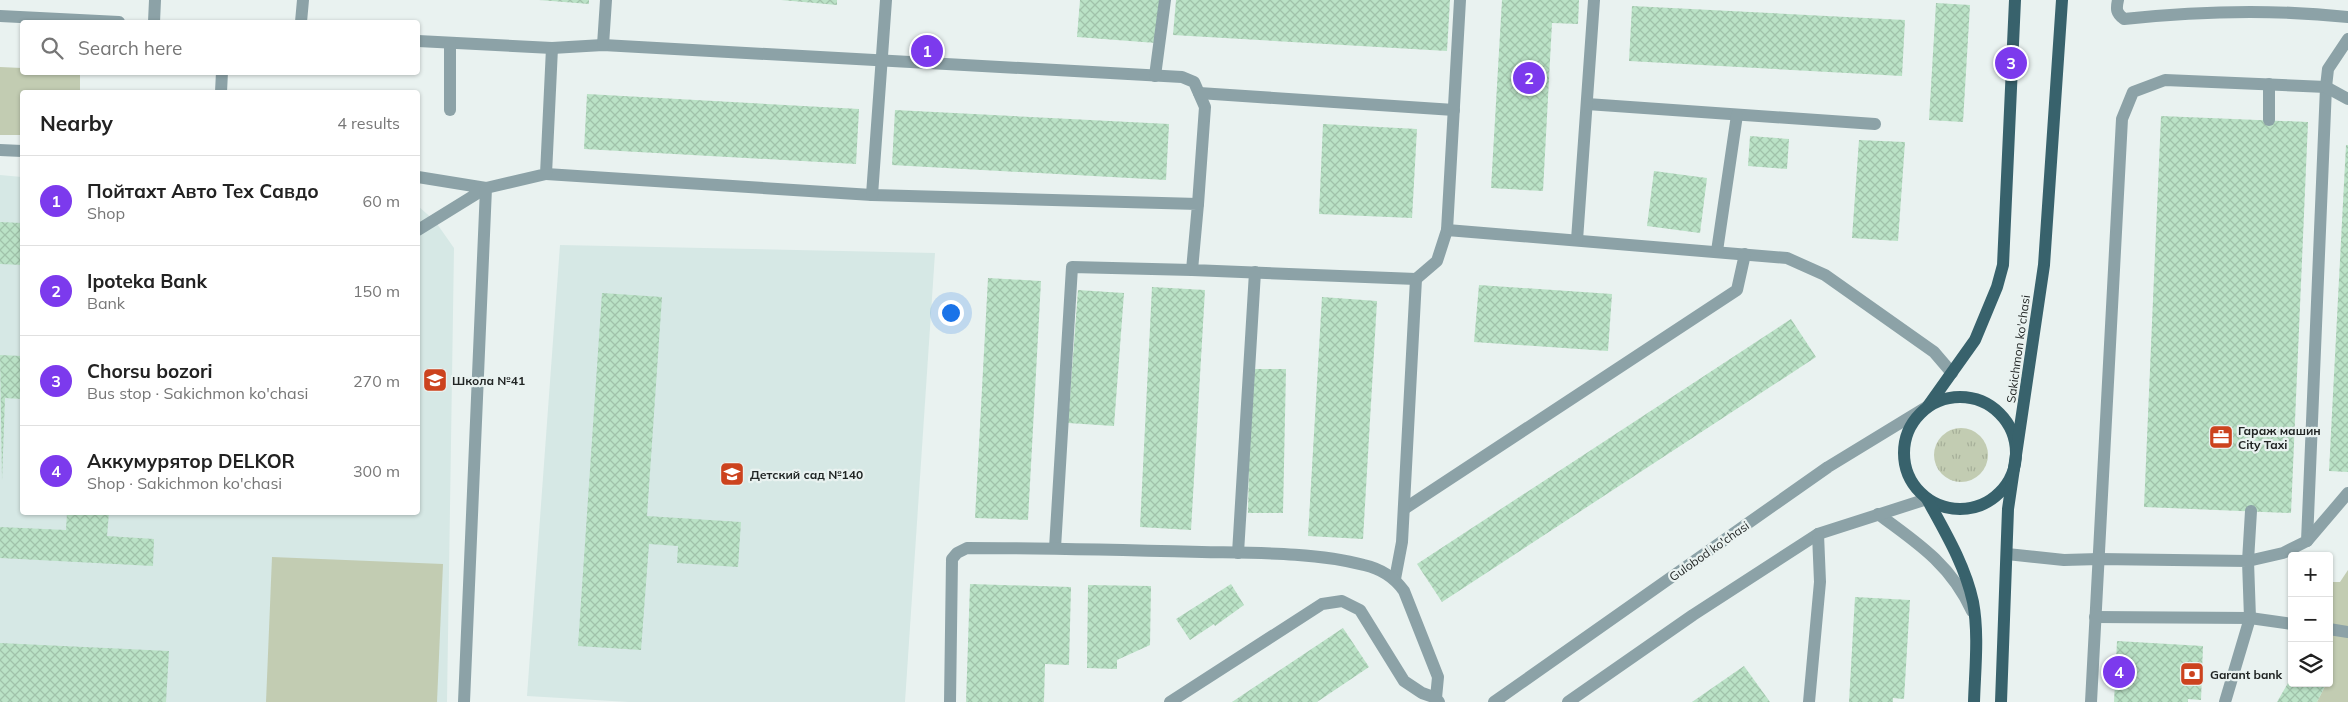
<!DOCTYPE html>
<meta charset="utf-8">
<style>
:root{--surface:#fff;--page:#f6f6f6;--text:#222;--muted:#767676;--line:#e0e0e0;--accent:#7c3aed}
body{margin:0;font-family:Mulish,sans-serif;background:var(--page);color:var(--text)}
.controls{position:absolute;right:15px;bottom:15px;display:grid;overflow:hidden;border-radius:5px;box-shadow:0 1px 4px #0004}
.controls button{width:45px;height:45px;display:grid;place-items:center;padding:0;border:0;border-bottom:1px solid var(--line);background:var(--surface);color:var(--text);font:25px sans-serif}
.you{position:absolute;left:950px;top:312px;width:18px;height:18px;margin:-12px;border:4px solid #fff;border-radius:50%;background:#1a73e8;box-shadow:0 0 0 8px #1a73e833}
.badge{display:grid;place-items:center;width:32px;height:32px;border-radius:50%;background:var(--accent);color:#fff;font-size:16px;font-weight:700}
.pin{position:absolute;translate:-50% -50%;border:2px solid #fff;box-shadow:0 1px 5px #0006}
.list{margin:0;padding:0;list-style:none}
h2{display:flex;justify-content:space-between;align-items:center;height:65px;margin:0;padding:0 20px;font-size:21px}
h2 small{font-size:16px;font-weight:400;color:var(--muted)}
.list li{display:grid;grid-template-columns:32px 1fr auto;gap:15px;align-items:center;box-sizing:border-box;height:90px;padding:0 20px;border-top:1px solid var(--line)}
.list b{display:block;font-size:19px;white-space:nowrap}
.list p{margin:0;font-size:16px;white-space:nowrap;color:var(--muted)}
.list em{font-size:16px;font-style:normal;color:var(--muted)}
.icon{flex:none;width:28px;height:28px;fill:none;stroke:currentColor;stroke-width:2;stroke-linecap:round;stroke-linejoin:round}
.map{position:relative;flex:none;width:2348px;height:702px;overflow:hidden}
.search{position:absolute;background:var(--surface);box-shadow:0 1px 4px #0004;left:20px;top:20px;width:400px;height:55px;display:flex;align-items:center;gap:12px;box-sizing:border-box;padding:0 18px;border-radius:5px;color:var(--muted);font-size:19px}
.panel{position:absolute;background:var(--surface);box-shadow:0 1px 4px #0004;left:20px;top:90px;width:400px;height:425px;border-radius:5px}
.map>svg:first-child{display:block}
.built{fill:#d6e8e5}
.grass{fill:url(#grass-tufts)}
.green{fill:#c2ccb2}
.building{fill:url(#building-cross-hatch)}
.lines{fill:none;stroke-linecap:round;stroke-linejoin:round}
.minor{stroke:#8ca2a7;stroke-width:12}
.major{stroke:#38626c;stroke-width:12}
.labels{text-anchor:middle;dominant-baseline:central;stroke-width:4.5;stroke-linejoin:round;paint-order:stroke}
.street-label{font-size:12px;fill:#212524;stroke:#e9f2f0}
.poi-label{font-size:12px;font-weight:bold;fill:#212524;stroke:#e9f2f0;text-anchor:start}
</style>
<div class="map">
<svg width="2348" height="702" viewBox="0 0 2348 702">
<defs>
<pattern id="grass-tufts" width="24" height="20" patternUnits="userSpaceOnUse" patternTransform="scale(1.25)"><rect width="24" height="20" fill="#c2ccb2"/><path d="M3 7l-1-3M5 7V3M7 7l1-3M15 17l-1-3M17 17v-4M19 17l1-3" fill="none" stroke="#a6af99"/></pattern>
<pattern id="building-cross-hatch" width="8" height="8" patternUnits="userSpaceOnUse" patternTransform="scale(1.25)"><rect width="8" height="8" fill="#bae2c6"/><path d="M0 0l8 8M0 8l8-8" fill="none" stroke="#a0c2aa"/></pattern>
</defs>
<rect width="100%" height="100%" fill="#e9f2f0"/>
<g class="built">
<path d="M0,175L22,177V512H418V206L435,221L454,248L447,702H0Z"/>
<path d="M560,245L935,253L905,702H629L527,696Z"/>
</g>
<circle class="grass" cx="1961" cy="455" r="27"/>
<g class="green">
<path d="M0,67L22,68V72L80,73V92H22V135H0Z"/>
<path d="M272,557L443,564L437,702H266Z"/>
<path d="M2348,570V702H2317L2326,684L2325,683H2329V582H2340Z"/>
</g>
<g class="building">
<path d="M539,0H589V4Z"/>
<path d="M781,0H837V5Z"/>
<path d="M1080,0H1160L1156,43L1077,37Z"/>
<path d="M1176,0H1450L1447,51L1173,35Z"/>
<path d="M1502,0H1579L1578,24L1552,23L1543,191L1491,188Z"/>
<path d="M1936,3L1970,5L1963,122L1929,120Z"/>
<path d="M1632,6L1905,20L1902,76L1629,61Z"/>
<path d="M587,94L859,109L856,164L584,149Z"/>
<path d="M895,110L1169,124L1166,180L892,165Z"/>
<path d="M2161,116L2308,122L2291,513L2144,507Z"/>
<path d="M1323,124L1417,129L1412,218L1319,214Z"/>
<path d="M1750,136L1789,139L1787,169L1748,166Z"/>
<path d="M1859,140L1905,142L1898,241L1852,238Z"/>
<path d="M2346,145H2348V472L2329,471Z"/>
<path d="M1654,171L1707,178L1700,233L1647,226Z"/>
<path d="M0,222L22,223V265L0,264Z"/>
<path d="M988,278L1041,281L1028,520L975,518Z"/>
<path d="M1479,285L1612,294L1608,351L1474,342Z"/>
<path d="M1152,287L1205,290L1191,530L1140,527Z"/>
<path d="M1078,290L1124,293L1114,426L1068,423Z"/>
<path d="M602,293L662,297L647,516L741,522L738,567L677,563L678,546L649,544L641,650L578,646Z"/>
<path d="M1322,297L1377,301L1363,539L1308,536Z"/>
<path d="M1791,319L1816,357L1442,602L1417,564Z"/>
<path d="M0,355L22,356V399L5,398L2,481Z"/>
<path d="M1251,369H1286L1283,513H1248Z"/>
<path d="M67,512H109L107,536L154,539L153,566L0,558V527L66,530Z"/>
<path d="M970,584L1071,587L1069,665L1045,664L1044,702H966Z"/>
<path d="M1231,584L1244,605L1215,626L1214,624L1190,640L1176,619Z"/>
<path d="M1088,585L1151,586L1150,645L1117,660V669L1087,668Z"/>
<path d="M1855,597L1910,600L1904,699L1893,698V702H1849Z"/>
<path d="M1343,628L1369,667L1317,702H1232Z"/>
<path d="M2117,641L2203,646L2201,700L2188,699V702H2114Z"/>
<path d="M0,643L169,651L166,702H0Z"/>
<path d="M1744,666L1770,702H1692Z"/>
<path d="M2292,676V683L2326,684L2317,702H2277Z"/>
</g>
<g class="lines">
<g class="minor">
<path d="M2118,0C2116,9 2116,13 2124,19C2199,11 2273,9 2348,17"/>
<path d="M0,16L119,22"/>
<path d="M154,22L155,0"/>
<path d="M301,22L303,0"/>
<path d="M418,41L552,48L603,45L1182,77L1194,82L1205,107L1198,204"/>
<path d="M603,45L606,0"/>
<path d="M1155,76L1165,0"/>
<path d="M2269,84V120"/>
<path d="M221,92L222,72"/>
<path d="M1199,93L1454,110"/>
<path d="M1587,104L1875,124"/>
<path d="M450,110V43"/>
<path d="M0,150L22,151"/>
<path d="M546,174L872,195L1198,204L1192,270L1416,279L1437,261L1447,230L1787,258L1825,275L1934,352L1952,373"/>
<path d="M418,177L486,188L418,230"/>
<path d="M872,195L886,0"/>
<path d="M1447,230L1460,0"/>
<path d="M1577,240L1594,0"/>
<path d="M1717,251L1737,115"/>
<path d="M1404,509L1737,290L1745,254"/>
<path d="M2251,511L2248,561L2283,553L2307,541L2326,87L2328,69L2348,39"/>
<path d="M1878,514C1918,543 1951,565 1972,611"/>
<path d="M2307,541L2348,493"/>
<path d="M1055,548L1072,267L1192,270"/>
<path d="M1238,553L1255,272"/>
<path d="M2007,554L2064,560L2099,559L2248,561L2250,618L2225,702"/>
<path d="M1395,579L1402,542L1416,279"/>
<path d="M2095,617L2250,618L2292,624"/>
<path d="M2329,629L2348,632"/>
<path d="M464,702L486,188L546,174L552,48"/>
<path d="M950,702L952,559L957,553L967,548C1045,548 1124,550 1202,552C1253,553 1316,552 1364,565C1382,569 1394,577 1404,591L1438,677L1436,698L1439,702"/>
<path d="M1170,702L1322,604L1342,601L1360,610L1404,681L1422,693L1436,698"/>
<path d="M1494,702L1828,467L1928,406"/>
<path d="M1568,702L1693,615L1818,534L1927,499"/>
<path d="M1809,702L1820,582L1818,534"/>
<path d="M2091,702L2122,119L2133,92L2165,80L2326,87L2348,99"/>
</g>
<g class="major">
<circle cx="1960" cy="453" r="56"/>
<path d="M1928,406L1975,340L1997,287L2003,265L2015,0"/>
<path d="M1927,499C1945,532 1965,565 1973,602C1979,634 1975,669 1974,702"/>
<path d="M2001,702L2008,509L2044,265L2062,0"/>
</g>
</g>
<defs>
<symbol id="school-square" viewBox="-11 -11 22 22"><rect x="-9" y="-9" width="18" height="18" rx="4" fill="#cc431e" stroke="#e9f2f0"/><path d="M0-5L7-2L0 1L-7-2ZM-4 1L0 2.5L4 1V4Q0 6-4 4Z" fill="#fff"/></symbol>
<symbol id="office-square" viewBox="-11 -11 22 22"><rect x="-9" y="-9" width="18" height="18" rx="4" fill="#cc431e" stroke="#e9f2f0"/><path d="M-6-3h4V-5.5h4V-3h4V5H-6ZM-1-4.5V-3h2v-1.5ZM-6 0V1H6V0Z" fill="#fff"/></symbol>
<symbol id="bank-square" viewBox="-11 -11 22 22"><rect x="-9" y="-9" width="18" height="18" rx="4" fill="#cc431e" stroke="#e9f2f0"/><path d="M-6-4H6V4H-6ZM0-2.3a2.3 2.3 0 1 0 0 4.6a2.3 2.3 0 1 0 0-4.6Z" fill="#fff"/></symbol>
</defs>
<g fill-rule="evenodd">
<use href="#school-square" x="421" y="366" width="28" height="28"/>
<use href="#office-square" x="2207" y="423" width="28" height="28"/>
<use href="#school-square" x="718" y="460" width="28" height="28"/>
<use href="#bank-square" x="2178" y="660" width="28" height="28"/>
</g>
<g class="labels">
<g class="street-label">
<text transform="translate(2018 349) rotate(-82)">Sakichmon ko'chasi</text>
<text transform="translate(1709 551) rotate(-35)">Gulobod ko'chasi</text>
</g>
<g class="poi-label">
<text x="452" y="380">Школа №41</text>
<text x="2238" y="430">Гараж машин<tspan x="2238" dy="14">City Taxi</tspan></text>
<text x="750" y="474">Детский сад №140</text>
<text x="2210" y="674">Garant bank</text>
</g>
</g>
</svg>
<div class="controls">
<button>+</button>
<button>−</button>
<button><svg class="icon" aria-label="layers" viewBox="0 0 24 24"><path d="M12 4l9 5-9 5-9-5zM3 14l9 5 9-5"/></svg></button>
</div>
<div class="you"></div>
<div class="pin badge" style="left:927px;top:51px">1</div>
<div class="pin badge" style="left:1529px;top:78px">2</div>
<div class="pin badge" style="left:2011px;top:63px">3</div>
<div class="pin badge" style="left:2119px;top:672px">4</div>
<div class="search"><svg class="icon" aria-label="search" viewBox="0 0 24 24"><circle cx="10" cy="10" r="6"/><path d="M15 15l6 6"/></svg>Search here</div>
<section class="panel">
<h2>Nearby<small>4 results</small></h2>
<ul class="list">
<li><span class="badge">1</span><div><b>Пойтахт Авто Тех Савдо</b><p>Shop</p></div><em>60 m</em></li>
<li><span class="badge">2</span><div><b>Ipoteka Bank</b><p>Bank</p></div><em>150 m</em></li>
<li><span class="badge">3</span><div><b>Chorsu bozori</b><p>Bus stop · Sakichmon ko'chasi</p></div><em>270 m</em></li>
<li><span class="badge">4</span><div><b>Аккумурятор DELKOR</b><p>Shop · Sakichmon ko'chasi</p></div><em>300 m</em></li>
</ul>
</section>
</div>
